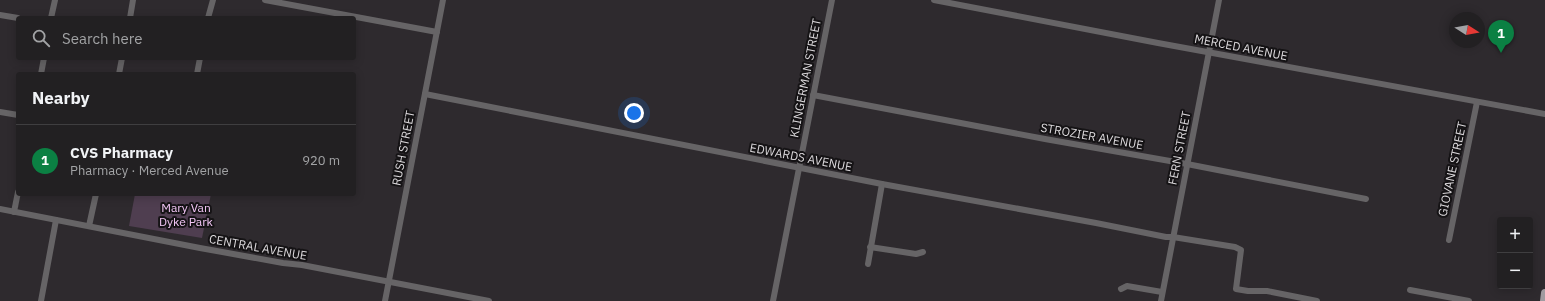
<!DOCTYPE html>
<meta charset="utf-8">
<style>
:root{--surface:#222022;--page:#2a282a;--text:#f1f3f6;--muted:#a2a3a5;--line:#3f3e40;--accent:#0b8043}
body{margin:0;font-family:"IBM Plex Sans",sans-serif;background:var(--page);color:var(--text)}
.controls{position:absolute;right:12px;bottom:12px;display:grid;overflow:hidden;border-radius:4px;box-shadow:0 2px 10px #0003}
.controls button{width:36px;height:36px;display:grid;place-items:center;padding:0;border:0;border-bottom:1px solid var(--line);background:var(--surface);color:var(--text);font:20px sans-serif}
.compass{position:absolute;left:1449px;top:12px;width:36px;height:36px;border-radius:50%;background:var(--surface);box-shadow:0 2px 10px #0003;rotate:101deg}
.you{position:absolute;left:634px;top:113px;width:14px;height:14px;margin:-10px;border:3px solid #fff;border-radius:50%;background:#1a73e8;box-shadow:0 0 0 6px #1a73e833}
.badge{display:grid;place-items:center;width:26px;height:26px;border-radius:50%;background:var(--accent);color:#fff;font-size:13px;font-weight:700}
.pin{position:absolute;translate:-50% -33px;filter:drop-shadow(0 1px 2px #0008)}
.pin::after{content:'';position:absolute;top:21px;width:14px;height:12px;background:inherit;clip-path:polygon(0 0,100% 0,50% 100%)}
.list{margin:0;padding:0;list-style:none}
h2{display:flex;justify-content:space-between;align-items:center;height:52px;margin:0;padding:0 16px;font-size:17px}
h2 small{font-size:13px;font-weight:400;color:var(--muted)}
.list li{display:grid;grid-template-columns:26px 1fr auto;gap:12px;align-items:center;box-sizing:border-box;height:72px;padding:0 16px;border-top:1px solid var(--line)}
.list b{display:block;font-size:15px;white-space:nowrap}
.list p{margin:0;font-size:13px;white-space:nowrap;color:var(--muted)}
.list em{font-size:13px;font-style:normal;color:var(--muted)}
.icon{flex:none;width:22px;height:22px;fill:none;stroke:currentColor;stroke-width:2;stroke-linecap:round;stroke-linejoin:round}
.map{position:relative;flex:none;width:1545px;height:301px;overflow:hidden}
.search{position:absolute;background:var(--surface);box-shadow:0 2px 10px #0003;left:16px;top:16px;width:340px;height:44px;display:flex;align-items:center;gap:10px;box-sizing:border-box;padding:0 14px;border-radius:4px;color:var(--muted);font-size:15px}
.panel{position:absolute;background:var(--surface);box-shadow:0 2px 10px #0003;left:16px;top:72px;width:340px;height:124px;border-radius:4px}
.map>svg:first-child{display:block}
.green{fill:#4f3e50}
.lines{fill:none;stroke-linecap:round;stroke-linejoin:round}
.minor{stroke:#666466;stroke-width:6}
.major{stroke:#a09ba0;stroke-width:8}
.labels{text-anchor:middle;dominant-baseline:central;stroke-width:4;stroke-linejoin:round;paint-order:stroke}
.street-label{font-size:12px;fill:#dcd9dc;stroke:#151315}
.park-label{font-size:12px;fill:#f3c7f6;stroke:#151315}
</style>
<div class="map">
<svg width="1545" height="301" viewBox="0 0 1545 301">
<rect width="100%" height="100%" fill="#2e2a2e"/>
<path class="green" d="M135,194H211L202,238L129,226Z"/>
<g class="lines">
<g class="minor">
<path d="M265,0L437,32"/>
<path d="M934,0L1158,43L1545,114"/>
<path d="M0,15L18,18"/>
<path d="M51,18L55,0"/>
<path d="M130,18L133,0"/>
<path d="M208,18L213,0"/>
<path d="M41,74L44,58"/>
<path d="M119,74L122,58"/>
<path d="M197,74L200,58"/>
<path d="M425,94L882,184L1096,223L1166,237H1173L1235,247L1241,250L1236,289L1248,291H1267L1317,301"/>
<path d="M813,95L1045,139L1187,164L1366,199"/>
<path d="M0,112L18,115"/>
<path d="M0,209L200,248L283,263L302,265L489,301"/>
<path d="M14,212L18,192"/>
<path d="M89,226L96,194"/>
<path d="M1449,240L1477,102"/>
<path d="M870,247L916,254L923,252"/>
<path d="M868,264L882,184"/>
<path d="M1121,289L1127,286L1162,292"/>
<path d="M1410,290L1469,301"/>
<path d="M41,301L56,220"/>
<path d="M385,301L443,0"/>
<path d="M773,301L832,0"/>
<path d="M1161,301L1219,0"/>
</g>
<path class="major" d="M1544,301L1545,293"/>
</g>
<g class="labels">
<g class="street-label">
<text transform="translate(1241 47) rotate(11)">MERCED AVENUE</text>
<text transform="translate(805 78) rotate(-79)">KLINGERMAN STREET</text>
<text transform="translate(1092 136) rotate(10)">STROZIER AVENUE</text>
<text transform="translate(403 148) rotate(-79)">RUSH STREET</text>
<text transform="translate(1179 148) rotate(-79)">FERN STREET</text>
<text transform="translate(801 157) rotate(11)">EDWARDS AVENUE</text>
<text transform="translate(1452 169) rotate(-78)">GIOVANE STREET</text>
<text transform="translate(258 247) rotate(10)">CENTRAL AVENUE</text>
</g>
<g class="park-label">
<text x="186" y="207">Mary Van<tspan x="186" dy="14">Dyke Park</tspan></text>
</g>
</g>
</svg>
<div class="controls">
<button>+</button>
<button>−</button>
</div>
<svg class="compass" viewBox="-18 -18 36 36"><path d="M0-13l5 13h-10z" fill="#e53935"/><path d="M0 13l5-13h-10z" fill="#a2a3a5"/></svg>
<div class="you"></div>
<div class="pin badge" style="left:1501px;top:53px">1</div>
<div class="search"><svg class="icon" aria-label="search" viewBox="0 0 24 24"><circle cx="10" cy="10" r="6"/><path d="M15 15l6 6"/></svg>Search here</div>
<section class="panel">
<h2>Nearby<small></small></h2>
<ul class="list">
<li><span class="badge">1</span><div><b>CVS Pharmacy</b><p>Pharmacy · Merced Avenue</p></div><em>920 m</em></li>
</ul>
</section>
</div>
